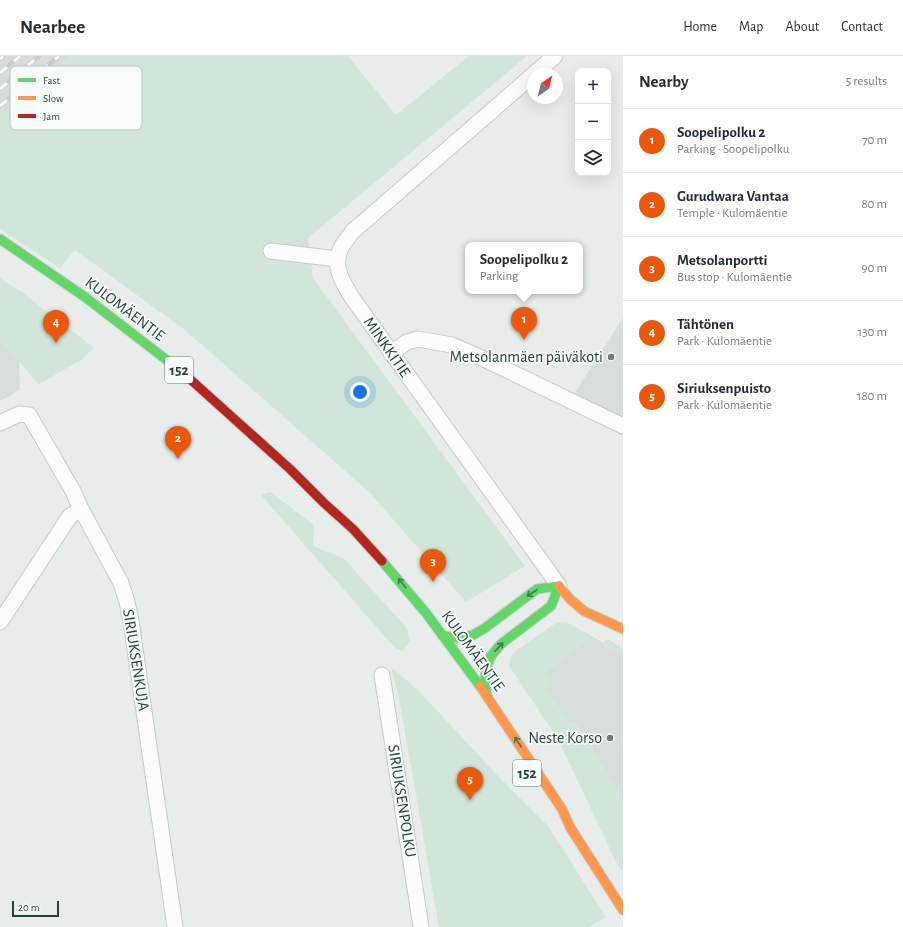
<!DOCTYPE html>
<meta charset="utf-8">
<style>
:root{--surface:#fff;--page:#f6f6f7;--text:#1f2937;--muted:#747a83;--line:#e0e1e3;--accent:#ea580c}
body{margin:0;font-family:"Alegreya Sans",sans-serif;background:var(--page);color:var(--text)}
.controls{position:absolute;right:12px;top:12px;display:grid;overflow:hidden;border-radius:8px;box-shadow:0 4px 16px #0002}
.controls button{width:36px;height:36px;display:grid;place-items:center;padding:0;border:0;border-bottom:1px solid var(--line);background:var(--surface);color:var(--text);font:20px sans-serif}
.compass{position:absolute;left:527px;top:12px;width:36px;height:36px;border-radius:50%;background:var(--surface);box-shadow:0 4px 16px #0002;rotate:35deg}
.scale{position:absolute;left:12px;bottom:10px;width:47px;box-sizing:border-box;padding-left:4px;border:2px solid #24423a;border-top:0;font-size:11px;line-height:14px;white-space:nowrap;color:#24423a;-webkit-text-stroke:3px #f7fbf9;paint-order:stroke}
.you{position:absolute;left:360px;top:336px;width:14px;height:14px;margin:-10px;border:3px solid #fff;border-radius:50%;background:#1a73e8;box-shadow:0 0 0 6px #1a73e833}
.badge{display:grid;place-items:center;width:26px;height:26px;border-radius:50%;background:var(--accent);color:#fff;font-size:13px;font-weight:700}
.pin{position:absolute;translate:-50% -33px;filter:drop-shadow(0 1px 2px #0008)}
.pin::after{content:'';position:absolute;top:21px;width:14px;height:12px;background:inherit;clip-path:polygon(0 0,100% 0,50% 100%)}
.popup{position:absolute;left:465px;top:186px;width:118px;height:52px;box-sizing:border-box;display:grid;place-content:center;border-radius:8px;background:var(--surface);filter:drop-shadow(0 1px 3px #0005);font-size:13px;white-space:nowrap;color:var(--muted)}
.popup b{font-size:15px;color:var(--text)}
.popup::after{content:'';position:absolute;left:50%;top:100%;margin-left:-8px;border:8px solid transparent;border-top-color:var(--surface)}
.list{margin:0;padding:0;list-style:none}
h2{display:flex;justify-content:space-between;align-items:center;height:52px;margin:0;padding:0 16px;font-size:17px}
h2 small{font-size:13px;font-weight:400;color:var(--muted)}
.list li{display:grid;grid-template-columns:26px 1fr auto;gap:12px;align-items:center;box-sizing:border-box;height:64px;padding:0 16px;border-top:1px solid var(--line)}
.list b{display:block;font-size:15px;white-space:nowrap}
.list p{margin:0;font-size:13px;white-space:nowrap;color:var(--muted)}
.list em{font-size:13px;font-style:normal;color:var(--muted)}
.icon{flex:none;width:22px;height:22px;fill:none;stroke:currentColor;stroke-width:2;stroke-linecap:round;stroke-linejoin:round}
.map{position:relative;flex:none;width:623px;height:871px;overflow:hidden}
header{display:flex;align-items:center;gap:24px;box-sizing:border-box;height:56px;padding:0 20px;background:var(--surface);border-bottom:1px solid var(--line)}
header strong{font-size:19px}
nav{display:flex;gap:22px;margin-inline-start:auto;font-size:14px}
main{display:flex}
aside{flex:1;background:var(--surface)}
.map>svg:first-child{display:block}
.built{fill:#d6dedb}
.green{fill:#d1e6d8}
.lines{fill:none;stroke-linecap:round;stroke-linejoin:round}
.street-casing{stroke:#c5cac8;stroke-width:17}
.fast-casing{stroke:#c3cbc8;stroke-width:11}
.slow-casing{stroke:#c3cbc8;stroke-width:11}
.jam-casing{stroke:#c3cbc8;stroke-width:11}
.street{stroke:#fcfcfc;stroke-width:15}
.fast{stroke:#63d668;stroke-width:9}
.slow{stroke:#ff974d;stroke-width:9}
.jam{stroke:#b3261e;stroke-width:9}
.rail-casing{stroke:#c9cdcc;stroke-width:4.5}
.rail{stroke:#f7fbf9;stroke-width:3;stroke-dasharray:9;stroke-linecap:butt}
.oneway{stroke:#3d7d4c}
.poi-dot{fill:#697e78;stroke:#f7fbf9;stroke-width:1.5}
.labels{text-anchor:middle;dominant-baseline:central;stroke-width:3.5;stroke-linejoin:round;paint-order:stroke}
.shield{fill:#f7fbf9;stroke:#637a73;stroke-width:1}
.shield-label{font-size:15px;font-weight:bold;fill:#24423a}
.street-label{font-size:16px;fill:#24423a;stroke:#f7fbf9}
.poi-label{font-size:16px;fill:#24423a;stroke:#f7fbf9;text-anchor:end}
.key{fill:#f7fbf9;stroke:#b8c4c0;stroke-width:1}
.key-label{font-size:11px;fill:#24423a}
</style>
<header>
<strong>Nearbee</strong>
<nav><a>Home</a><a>Map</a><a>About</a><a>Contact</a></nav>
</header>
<main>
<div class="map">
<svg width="623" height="871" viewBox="0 0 623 871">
<rect width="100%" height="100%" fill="#e8edeb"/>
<g class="built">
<path d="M0,0H71L0,60Z"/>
<path d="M623,262V364L573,340Z"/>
<path d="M0,284L19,306L20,334L0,345Z"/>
<path d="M590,579L604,587L605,584H609L623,593V743L575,666L571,668L545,634L544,617L584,587Z"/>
</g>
<g class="green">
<path d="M71,0H348L396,59L469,0H527L308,182L313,222L525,510L466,546L369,436L185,274L75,194L60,212L0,173V60Z"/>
<path d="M0,222L23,237L94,292L81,304L39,328L0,284Z"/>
<path d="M270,436L314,469L313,490L343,502L407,572L410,585L403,595L395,592L261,439Z"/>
<path d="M566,566L590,579L584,587L544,617L552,628L545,634L571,668L575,666L623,743V816L616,806L558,683L509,610L510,602L517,594L556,567Z"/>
<path d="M605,584H609L623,593V601L605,591L604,587Z"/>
<path d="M391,611L417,633L497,719L548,770L606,861L589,871H439L399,642Z"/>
</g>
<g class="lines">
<defs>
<g id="street">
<path d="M534,18L555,0"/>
<path d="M533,19L352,176C349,181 344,186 341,192C332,211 343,227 353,243L559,530"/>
<path d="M271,195L337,203"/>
<path d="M391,297L407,286L418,283L452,289L484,303L623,370"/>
<path d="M0,367L19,358L29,359L73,435L81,453L121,527L127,546L131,565L175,871"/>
<path d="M0,566L70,460L81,453"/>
<path d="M382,619L421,871"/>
</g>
<g id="fast">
<path d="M0,183L85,241L181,315"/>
<path d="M382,505L426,557L480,630"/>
<path d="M443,580L458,582L473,579L485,572L537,533L559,530"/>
<path d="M487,640L485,623L486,613L491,600L501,588L551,550L559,530"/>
</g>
<g id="slow">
<path d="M559,530L570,543L584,555L623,573"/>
<path d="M480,630L562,753L570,771L623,854"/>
</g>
<path id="jam" d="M181,315L290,413L324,447L353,473L382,505"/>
</defs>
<use href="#street" class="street-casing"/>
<use href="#fast" class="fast-casing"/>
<use href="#slow" class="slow-casing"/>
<use href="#jam" class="jam-casing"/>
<use href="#street" class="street"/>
<use href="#fast" class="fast"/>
<use href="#slow" class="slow"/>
<use href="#jam" class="jam"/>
<defs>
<g id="rail">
<path d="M0,3L3,0"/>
<path d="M0,17L20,0"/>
<path d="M0,33L39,0"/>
<path d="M0,50L59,0"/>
</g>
</defs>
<use href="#rail" class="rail-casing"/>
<use href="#rail" class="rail"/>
</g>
<defs><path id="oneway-shaft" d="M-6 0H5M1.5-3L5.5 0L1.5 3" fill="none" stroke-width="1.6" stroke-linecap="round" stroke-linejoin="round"/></defs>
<g class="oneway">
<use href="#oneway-shaft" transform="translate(402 527) rotate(-129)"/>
<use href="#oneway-shaft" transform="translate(532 537) rotate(147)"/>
<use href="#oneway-shaft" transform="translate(499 591) rotate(-47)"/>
<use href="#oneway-shaft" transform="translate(518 686) rotate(-124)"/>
</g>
<g class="poi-dot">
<circle cx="611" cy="301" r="4"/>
<circle cx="610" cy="682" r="4"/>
</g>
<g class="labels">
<g class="shield">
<rect x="165" y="301" width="28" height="26" rx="3"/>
<rect x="513" y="704" width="28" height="26" rx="3"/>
</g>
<g class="shield-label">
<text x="179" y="314">152</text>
<text x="527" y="717">152</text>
</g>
<g class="street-label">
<text transform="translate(125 253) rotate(37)">KULOMÄENTIE</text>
<text transform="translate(387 291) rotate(55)">MINKKITIE</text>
<text transform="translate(473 595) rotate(54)">KULOMÄENTIE</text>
<text transform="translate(136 604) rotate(81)">SIRIUKSENKUJA</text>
<text transform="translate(402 745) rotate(81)">SIRIUKSENPOLKU</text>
</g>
<g class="poi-label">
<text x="603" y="301">Metsolanmäen päiväkoti</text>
<text x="602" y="682">Neste Korso</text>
</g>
</g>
<rect x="10" y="10" width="132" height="64" rx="6" class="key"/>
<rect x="18" y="22" width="18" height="4" fill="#63d668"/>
<rect x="18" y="40" width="18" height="4" fill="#ff974d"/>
<rect x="18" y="58" width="18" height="4" fill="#b3261e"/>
<g class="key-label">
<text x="43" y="28">Fast</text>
<text x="43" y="46">Slow</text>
<text x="43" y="64">Jam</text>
</g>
</svg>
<div class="controls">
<button>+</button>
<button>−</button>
<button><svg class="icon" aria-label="layers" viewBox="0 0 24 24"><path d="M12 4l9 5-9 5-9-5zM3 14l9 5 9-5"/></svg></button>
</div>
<svg class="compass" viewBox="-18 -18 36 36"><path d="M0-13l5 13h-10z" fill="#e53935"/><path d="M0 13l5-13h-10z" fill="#747a83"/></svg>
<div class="scale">20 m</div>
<div class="you"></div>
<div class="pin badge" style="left:524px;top:284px">1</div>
<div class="popup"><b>Soopelipolku 2</b>Parking</div>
<div class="pin badge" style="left:178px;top:403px">2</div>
<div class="pin badge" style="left:433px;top:526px">3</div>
<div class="pin badge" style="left:56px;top:287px">4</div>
<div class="pin badge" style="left:470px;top:744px">5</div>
</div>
<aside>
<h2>Nearby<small>5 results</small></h2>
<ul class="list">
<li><span class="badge">1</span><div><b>Soopelipolku 2</b><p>Parking · Soopelipolku</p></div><em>70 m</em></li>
<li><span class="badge">2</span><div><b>Gurudwara Vantaa</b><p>Temple · Kulomäentie</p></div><em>80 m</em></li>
<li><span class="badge">3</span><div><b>Metsolanportti</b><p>Bus stop · Kulomäentie</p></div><em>90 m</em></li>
<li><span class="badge">4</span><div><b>Tähtönen</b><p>Park · Kulomäentie</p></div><em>130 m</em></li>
<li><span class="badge">5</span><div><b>Siriuksenpuisto</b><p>Park · Kulomäentie</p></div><em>180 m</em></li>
</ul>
</aside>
</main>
